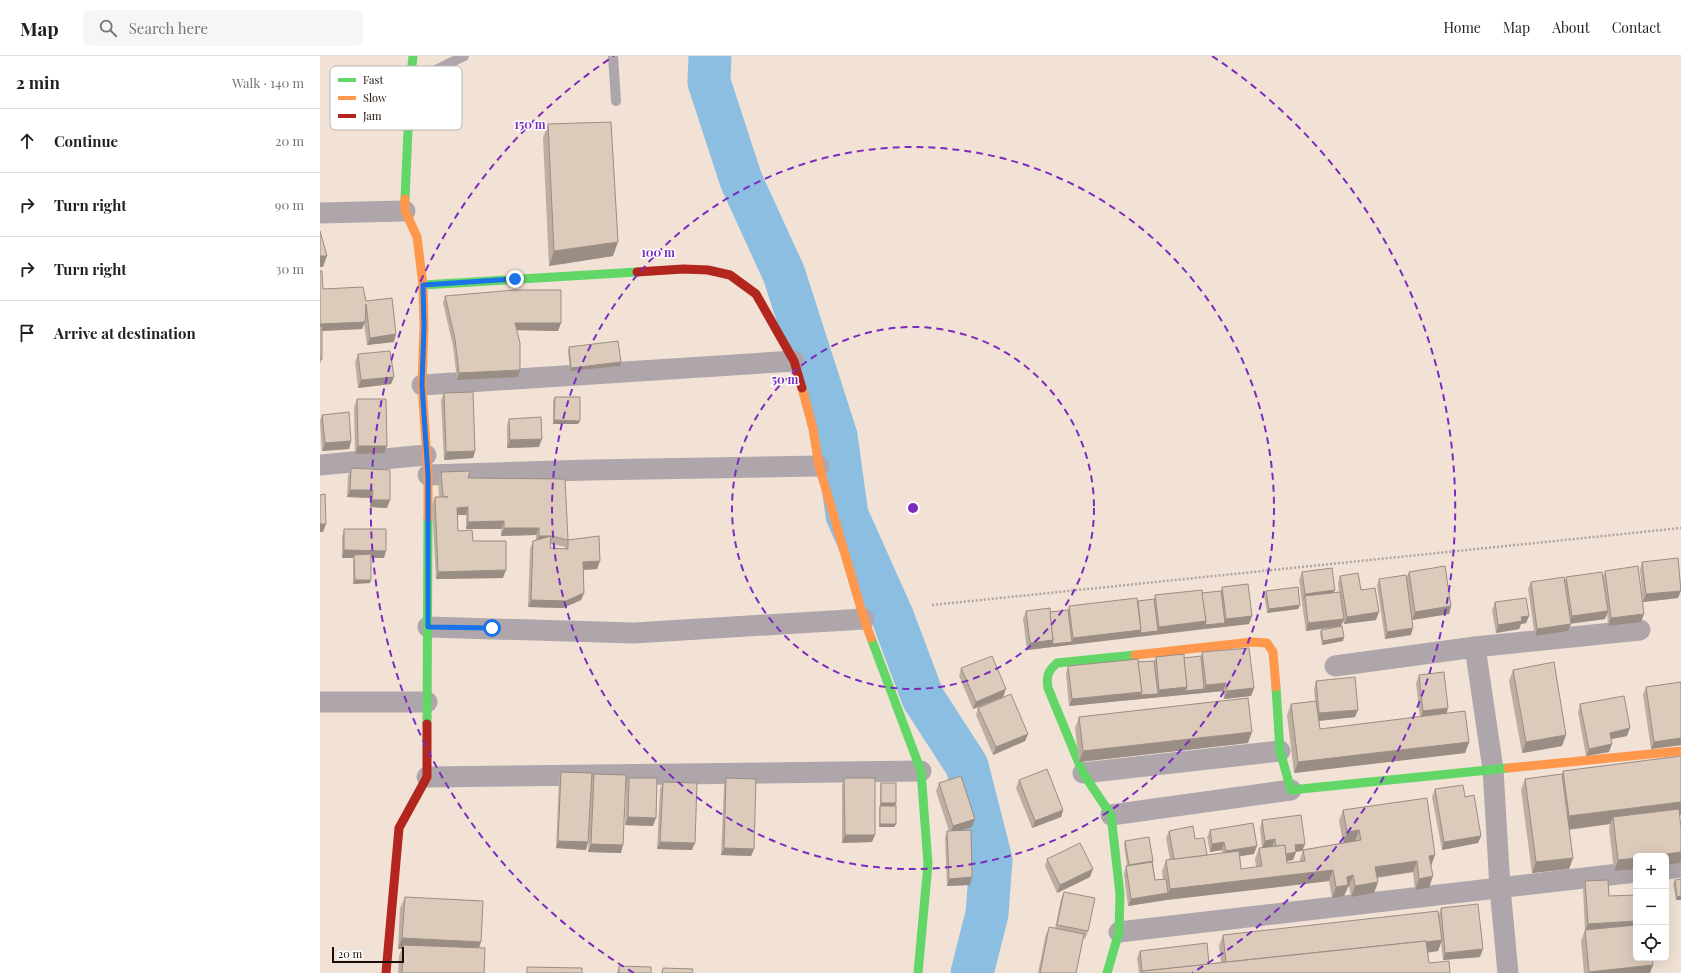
<!DOCTYPE html>
<meta charset="utf-8">
<style>
:root{--surface:#fff;--page:#f6f6f6;--text:#202124;--muted:#757577;--line:#e0e0e0}
body{margin:0;font-family:"Playfair Display",serif;background:var(--page);color:var(--text)}
.controls{position:absolute;right:12px;bottom:12px;display:grid;overflow:hidden;border-radius:6px;box-shadow:0 4px 16px #0002}
.controls button{width:36px;height:36px;display:grid;place-items:center;padding:0;border:0;border-bottom:1px solid var(--line);background:var(--surface);color:var(--text);font:20px sans-serif}
.scale{position:absolute;left:12px;bottom:10px;width:72px;box-sizing:border-box;padding-left:4px;border:2px solid #190e05;border-top:0;font-size:11px;line-height:14px;white-space:nowrap;color:#190e05;-webkit-text-stroke:3px #fff;paint-order:stroke}
.stop{position:absolute;width:12px;height:12px;margin:-9px;border:3px solid #1a73e8;border-radius:50%;background:#fff}
.stop.end{background:#1a73e8;border-color:#fff;box-shadow:0 1px 4px #0008}
.list{margin:0;padding:0;list-style:none}
h2{display:flex;justify-content:space-between;align-items:center;height:52px;margin:0;padding:0 16px;font-size:17px}
h2 small{font-size:13px;font-weight:400;color:var(--muted)}
.list li{display:grid;grid-template-columns:26px 1fr auto;gap:12px;align-items:center;box-sizing:border-box;height:64px;padding:0 16px;border-top:1px solid var(--line)}
.list b{display:block;font-size:15px;white-space:nowrap}
.list em{font-size:13px;font-style:normal;color:var(--muted)}
.icon{flex:none;width:22px;height:22px;fill:none;stroke:currentColor;stroke-width:2;stroke-linecap:round;stroke-linejoin:round}
.map{position:relative;flex:none;width:1361px;height:917px;overflow:hidden}
header{display:flex;align-items:center;gap:24px;box-sizing:border-box;height:56px;padding:0 20px;background:var(--surface);border-bottom:1px solid var(--line)}
header strong{font-size:19px}
nav{display:flex;gap:22px;margin-inline-start:auto;font-size:14px}
.search{width:280px;height:36px;background:var(--page);display:flex;align-items:center;gap:10px;box-sizing:border-box;padding:0 14px;border-radius:6px;color:var(--muted);font-size:15px}
main{display:flex}
aside{flex:1;background:var(--surface)}
.map>svg:first-child{display:block}
.lines{fill:none;stroke-linecap:round;stroke-linejoin:round}
.river{stroke:#8cbee1;stroke-width:43}
.path{stroke:#aca5a4;stroke-width:2.5;stroke-dasharray:2 2;stroke-linecap:butt}
.lane{stroke:#aea6ab;stroke-width:10}
.street{stroke:#aea6ab;stroke-width:21}
.fast{stroke:#63d668;stroke-width:9}
.slow{stroke:#ff974d;stroke-width:9}
.jam{stroke:#b3261e;stroke-width:9}
.wall{fill:#bdaea1;fill-rule:evenodd}
.shaded-wall{fill:#9a8d83}
.building{fill:#dccabb;stroke:#9a8d83;fill-rule:evenodd}
.route{stroke:#1a73e8;stroke-width:5}
.ring{fill:none;stroke:#7b2cbf;stroke-width:2;stroke-dasharray:7 5}
.key{fill:#fff;stroke:#bab7b4;stroke-width:1}
.key-label{font-size:11px;fill:#190e05}
.centre{fill:#7b2cbf;stroke:#fff;stroke-width:2}
.ring-label{font-size:12px;text-anchor:middle;font-weight:bold;fill:#7b2cbf;stroke:#fff;stroke-width:3;stroke-linejoin:round;paint-order:stroke}
</style>
<header>
<strong>Map</strong>
<div class="search"><svg class="icon" aria-label="search" viewBox="0 0 24 24"><circle cx="10" cy="10" r="6"/><path d="M15 15l6 6"/></svg>Search here</div>
<nav><a>Home</a><a>Map</a><a>About</a><a>Contact</a></nav>
</header>
<main>
<aside>
<h2>2 min<small>Walk · 140 m</small></h2>
<ul class="list">
<li><svg class="icon" aria-label="ahead" viewBox="0 0 24 24"><path d="M12 20V5M6 11l6-6 6 6"/></svg><div><b>Continue</b></div><em>20 m</em></li>
<li><svg class="icon" aria-label="right" viewBox="0 0 24 24"><path d="M7 20v-9h11M14 6l5 5-5 5"/></svg><div><b>Turn right</b></div><em>90 m</em></li>
<li><svg class="icon" aria-label="right" viewBox="0 0 24 24"><path d="M7 20v-9h11M14 6l5 5-5 5"/></svg><div><b>Turn right</b></div><em>30 m</em></li>
<li><svg class="icon" aria-label="arrive" viewBox="0 0 24 24"><path d="M6 21V4h12l-3 4 3 4H6"/></svg><div><b>Arrive at destination</b></div></li>
</ul>
</aside>
<div class="map">
<svg width="1361" height="917" viewBox="0 0 1361 917">
<rect width="100%" height="100%" fill="#f1e2d5"/>
<g class="lines">
<path class="river" d="M390,0L389,26L421,124L464,218L516,380L527,459L573,562L603,642L647,710L671,804L667,858L652,917"/>
<path class="path" d="M612,549L1361,472"/>
<g class="lane">
<path d="M293,0L296,45"/>
<path d="M90,27L144,0"/>
</g>
<g class="street">
<path d="M0,157L85,155"/>
<path d="M102,329L474,305"/>
<path d="M0,409L106,399"/>
<path d="M108,419L269,414L499,410"/>
<path d="M108,571L314,577L544,563"/>
<path d="M1155,591L1173,713L1180,832L1188,917"/>
<path d="M1015,610L1155,591L1320,574"/>
<path d="M0,646H107"/>
<path d="M763,717L960,695"/>
<path d="M107,721L601,715"/>
<path d="M791,759L971,734"/>
<path d="M1346,813L1361,811"/>
<path d="M799,876L1316,816"/>
</g>
<g class="fast">
<path d="M85,143L90,27L93,0"/>
<path d="M103,229L317,216"/>
<path d="M551,582L601,715L608,808L598,917"/>
<path d="M956,631L960,695L971,734L1188,712"/>
<path d="M107,668L108,462"/>
<path d="M787,917L799,876L800,838L791,759L763,717L728,632C726,620 728,615 737,607L815,599"/>
</g>
<g class="slow">
<path d="M85,143V155L97,181L103,229L104,270L102,329L108,419V462"/>
<path d="M482,332L493,373L499,410L544,563L551,582"/>
<path d="M815,599L932,586L947,587L953,596L956,631"/>
<path d="M1188,712L1361,695"/>
</g>
<g class="jam">
<path d="M317,216L363,213L388,214L410,219L436,238L474,305L482,332"/>
<path d="M66,917L79,772L107,721V668"/>
</g>
</g>
<g class="wall">
<path d="M228,68L293,200L229,210L223,82Z"/>
<path d="M0,215L3,233L46,245L74,286L47,289L44,267L42,273L2,275V303L0,308Z"/>
<path d="M125,240L238,275L196,274L200,314L198,321L137,324L133,290L123,247Z"/>
<path d="M249,291L300,310L250,315L248,295Z"/>
<path d="M38,298L74,321L71,328L38,332L35,306Z"/>
<path d="M124,337L155,395L153,402L124,404L121,344Z"/>
<path d="M235,341L258,368H233V345Z"/>
<path d="M37,343L67,390L64,397L35,398L34,351Z"/>
<path d="M2,359L31,385L29,393L2,395L0,365Z"/>
<path d="M189,363L219,391L187,392V370Z"/>
<path d="M31,412L70,414L67,452L50,451V442L27,441L28,420Z"/>
<path d="M121,416L148,422L248,484L280,505L277,513L263,514L264,537L261,544L243,552L208,551L210,493L213,485L216,484V479L181,480V473H146V459H138V475L153,485L183,522L116,523L112,449L115,441H119L118,424ZM231,488L245,491V493L230,492Z"/>
<path d="M24,473L64,502H51L50,527L33,528V502H22V481Z"/>
<path d="M1322,506L1358,542L1323,546L1320,514Z"/>
<path d="M1285,515L1321,566L1288,570L1287,557L1285,563L1251,567L1248,575L1215,580L1208,533L1211,526L1245,525L1246,521H1283Z"/>
<path d="M982,516L1014,536H1019L1018,527L1020,520L1041,534L1056,564L1024,568L1023,565L1021,570L986,575L982,548L983,545L982,546L979,524Z"/>
<path d="M1089,516L1131,550L1129,558L1092,564L1086,523Z"/>
<path d="M1059,523L1091,579L1065,583L1057,530Z"/>
<path d="M902,531L932,560L929,568L707,594L703,563L706,555L730,556L748,554L749,550L818,545L834,543L835,539L882,537L901,535Z"/>
<path d="M946,535L980,549L978,553L947,557L944,539Z"/>
<path d="M1175,546L1209,560L1206,567L1201,568L1199,573L1176,577L1172,554Z"/>
<path d="M1001,574L1023,585L1002,589L1000,578Z"/>
<path d="M882,596L934,632L931,640L904,643L903,635L749,650L746,618L748,610L818,606L834,605L836,601L864,602L881,600Z"/>
<path d="M641,612L683,641L653,653L639,620Z"/>
<path d="M1193,614L1242,690L1202,697L1189,625Z"/>
<path d="M1099,619L1126,658L1149,686L1145,697L974,717L967,659L971,648L995,645L994,633L996,625L1035,661L999,665L1000,673L1100,661L1096,627Z"/>
<path d="M1361,626V689L1331,693L1323,639L1326,631Z"/>
<path d="M1260,648L1307,680L1291,683L1289,696L1266,700L1258,656Z"/>
<path d="M658,652L708,678L705,685L673,699L656,659Z"/>
<path d="M759,661L928,687L759,706L755,672Z"/>
<path d="M1361,700V759L1359,760L1360,807L1316,800V813L1294,815L1289,772L1290,768L1249,774L1253,802L1249,813L1212,817L1201,734L1205,723L1242,718L1243,715Z"/>
<path d="M241,716L271,725L274,718L301,797L268,796L269,775L268,786L266,794L236,792L239,724Z"/>
<path d="M309,722L333,770L305,769L306,729Z"/>
<path d="M406,722L434,793L431,800L401,799L404,730Z"/>
<path d="M524,722L552,786L522,787V730Z"/>
<path d="M699,724L743,754L741,761L712,772L696,732Z"/>
<path d="M343,726L372,794L337,793L340,733Z"/>
<path d="M561,727L575,750L576,768L574,771H559V754L560,750V731Z"/>
<path d="M619,727L652,771L641,774L652,821L650,829L627,830L625,782L627,775H629L616,735Z"/>
<path d="M1115,733L1145,741L1161,780L1158,787L1122,794L1112,741Z"/>
<path d="M1023,754L1111,810L1109,832L1095,834L1093,816L1057,822L1058,826L1054,837L1031,841L1029,830L1028,831L1024,840L1012,842L1009,825L846,844L808,850L804,818L806,810H807L804,789L805,785L833,805V807L835,824L843,823L842,815L846,804H850L846,782L849,775L875,783L887,799L902,797V794L890,796L887,781L890,774L934,798L920,800L921,813L936,811L935,803L939,792L942,791L940,772L942,764L985,788L982,795L976,796L973,804L967,805V807L979,806L983,794L1023,787L1019,765Z"/>
<path d="M727,803L770,821L737,837L725,810Z"/>
<path d="M1355,824L1361,844H1356L1353,828Z"/>
<path d="M1265,825L1289,840L1330,917H1264L1261,885L1265,874L1263,833Z"/>
<path d="M744,836L768,875L765,883L763,882L756,917H718L725,882L729,871L735,872L741,843Z"/>
<path d="M85,841L161,886L159,892L164,917H78L79,900L82,893H78L80,852Z"/>
<path d="M1121,852L1160,901L1123,904L1121,886L1118,895L1107,897L1109,907L1130,917H819L817,902L820,895L889,908L901,906L899,890L903,879L1119,859Z"/>
<path d="M299,910L331,917H297Z"/>
</g>
<g class="shaded-wall">
<path d="M298,186L293,200L229,210L234,195Z"/>
<path d="M0,200H7L3,211H0Z"/>
<path d="M45,266L42,273L0,275V268Z"/>
<path d="M195,267H241L238,275L192,274Z"/>
<path d="M76,278L74,286L47,289L50,282Z"/>
<path d="M301,306L300,310L250,315L251,312Z"/>
<path d="M200,314L198,321L137,324L139,317Z"/>
<path d="M74,321L71,328L38,332L41,324Z"/>
<path d="M234,364L260,365L258,368H233Z"/>
<path d="M222,383L219,391L187,392L190,384Z"/>
<path d="M31,385L29,393L2,395L5,387Z"/>
<path d="M38,390H67L64,397L35,398Z"/>
<path d="M155,395L153,402L124,404L126,396Z"/>
<path d="M30,434H53L50,442L27,441Z"/>
<path d="M52,444H70L67,452L50,451Z"/>
<path d="M148,451L146,459H135L137,452Z"/>
<path d="M184,465L181,473H146L148,466Z"/>
<path d="M0,468H6L3,476H0Z"/>
<path d="M184,472H219L216,479L181,480Z"/>
<path d="M219,480H231L216,487Z"/>
<path d="M24,494L66,495L64,502H34V499L33,502H22Z"/>
<path d="M280,505L277,513L260,514L263,506Z"/>
<path d="M186,514L183,522L116,523L118,516Z"/>
<path d="M35,524H51L50,527L33,528Z"/>
<path d="M1015,534L1012,542L985,540L983,545L982,546L985,538Z"/>
<path d="M1361,535L1358,542L1323,546L1326,538Z"/>
<path d="M264,537L261,544L243,552L208,551L211,544Z"/>
<path d="M980,549L978,553L947,557L949,553Z"/>
<path d="M1131,550L1129,558L1092,564L1095,556Z"/>
<path d="M1288,555L1285,563L1249,568L1252,560Z"/>
<path d="M1059,556L1056,564L1024,568L1027,561Z"/>
<path d="M1324,558L1321,566L1288,570L1291,562Z"/>
<path d="M932,560L929,568L903,571L906,563Z"/>
<path d="M1209,560L1206,567L1201,568L1199,573L1176,577L1178,569L1201,561Z"/>
<path d="M1024,563L1021,570L986,575L988,567Z"/>
<path d="M886,565L883,573L707,594L710,587L733,584L752,586L753,582L821,574L838,575L839,571Z"/>
<path d="M905,567L903,571L883,573L885,569Z"/>
<path d="M1251,568L1248,575L1215,580L1217,573Z"/>
<path d="M1093,572L1091,579L1065,583L1067,576Z"/>
<path d="M1024,581L1023,585L1002,589L1003,585Z"/>
<path d="M906,627L903,635L749,650L752,643L822,636L838,638L839,634L867,631L884,633L886,629Z"/>
<path d="M934,632L931,640L904,643L907,635Z"/>
<path d="M686,633L683,641L653,653L656,646Z"/>
<path d="M1128,652L1126,660L1101,662L1103,655Z"/>
<path d="M1038,654L1035,661L997,665L999,657Z"/>
<path d="M1310,672L1307,680L1287,684L1290,677Z"/>
<path d="M932,676L928,687L759,706L763,695Z"/>
<path d="M708,678L705,685L673,699L676,691Z"/>
<path d="M1246,679L1242,690L1202,697L1206,686Z"/>
<path d="M1361,682V689L1331,693L1334,686Z"/>
<path d="M1149,686L1145,697L974,717L978,706Z"/>
<path d="M1292,688L1289,696L1266,700L1269,693Z"/>
<path d="M1361,746V759L1294,768L1293,761L1290,768L1244,774L1249,760Z"/>
<path d="M561,747H576L575,751L560,750Z"/>
<path d="M743,754L741,761L712,772L715,765Z"/>
<path d="M308,761L336,762L333,770L305,769Z"/>
<path d="M655,763L652,771L630,778L633,770Z"/>
<path d="M560,768H576L574,771H559Z"/>
<path d="M1039,774L1035,785L1023,787L1027,776Z"/>
<path d="M525,779H555L552,786L522,787Z"/>
<path d="M1161,780L1158,787L1122,794L1124,786Z"/>
<path d="M955,783L952,791L942,792L945,785Z"/>
<path d="M238,785L268,786L266,794L236,792Z"/>
<path d="M340,786L375,787L372,794L337,793Z"/>
<path d="M904,786L902,794L890,796L892,788Z"/>
<path d="M271,788L303,789L301,797L268,796Z"/>
<path d="M985,788L982,795L972,796L975,789Z"/>
<path d="M937,790L934,798L903,803L906,795Z"/>
<path d="M404,792L434,793L431,800L401,799Z"/>
<path d="M976,796L973,804L962,806L965,798Z"/>
<path d="M1361,796V805L1360,807L1346,809V800H1333Z"/>
<path d="M1115,799L1111,810L1109,800Z"/>
<path d="M1253,802L1249,813L1212,817L1216,806Z"/>
<path d="M1316,802V813L1294,815L1298,804Z"/>
<path d="M833,805L832,809L808,813L809,809Z"/>
<path d="M1097,805L1093,816L1051,822L1055,811Z"/>
<path d="M773,813L770,821L737,837L740,829Z"/>
<path d="M1013,814L1009,825L846,844L808,850L811,843L848,837L850,833Z"/>
<path d="M1033,819L1029,830L1028,831L1024,840L1012,842L1016,831L1027,821Z"/>
<path d="M1113,820L1109,832L1095,834L1099,823Z"/>
<path d="M652,821L650,829L627,830L629,823Z"/>
<path d="M1058,826L1054,837L1031,841L1035,830Z"/>
<path d="M1361,840V844H1356L1357,841Z"/>
<path d="M1316,865V872L1265,875L1268,868Z"/>
<path d="M82,882L161,886L157,897L83,889L82,893H78Z"/>
<path d="M1122,884L1118,895L928,917L907,909Z"/>
<path d="M1163,893L1160,901L1123,904L1125,897Z"/>
<path d="M1333,909L1330,917H1269V916Z"/>
</g>
<g class="building">
<path d="M291,66L298,186L234,195L228,68Z"/>
<path d="M0,175L7,200H0Z"/>
<path d="M0,215H2L3,233L43,231L46,245L72,242L76,278L50,282L46,248L45,266L0,268Z"/>
<path d="M195,234H241V267H195L200,287V314L139,317L135,283L125,240Z"/>
<rect x="0" y="270" width="2" height="33"/>
<path d="M298,285L301,306L251,312L249,291Z"/>
<path d="M70,295L74,321L41,324L38,298Z"/>
<path d="M153,336L155,395L126,396L124,337Z"/>
<path d="M235,341H260V365L234,364Z"/>
<path d="M37,343H66L67,390H38Z"/>
<path d="M29,356L31,385L5,387L2,359Z"/>
<path d="M221,361L222,383L190,384L189,363Z"/>
<path d="M31,412L70,414V444H52L53,434H30Z"/>
<path d="M150,415L148,422L245,423L248,484L279,480L280,505L263,506L264,537L246,545L211,544L213,485L231,480H219V472H184V465L148,466V451L137,452L138,475L152,474L153,485H186V514L118,516L115,441H128L123,440L121,416ZM231,480L248,484V493L230,492Z"/>
<path d="M5,438L6,468H0V439Z"/>
<path d="M24,473H66V495L24,494Z"/>
<path d="M51,498V524H35L34,499Z"/>
<path d="M1358,502L1361,535L1326,538L1322,506Z"/>
<path d="M1125,510L1131,550L1095,556L1089,516Z"/>
<path d="M1318,510L1324,558L1291,562L1285,515Z"/>
<path d="M1012,512L1015,534L985,538L982,516Z"/>
<path d="M1282,516L1288,555L1252,560L1246,521Z"/>
<path d="M1038,517L1041,534L1055,532L1059,556L1027,561L1020,520Z"/>
<path d="M1086,519L1093,572L1067,576L1059,523Z"/>
<path d="M1244,521L1251,568L1217,573L1211,526Z"/>
<path d="M928,528L932,560L906,563L902,531Z"/>
<path d="M978,531L980,549L949,553L946,535Z"/>
<path d="M882,534L886,565L839,571L835,539Z"/>
<path d="M901,535L905,567L885,569L886,565L882,537Z"/>
<path d="M1020,536L1024,563L988,567L985,540Z"/>
<path d="M817,542L821,574L753,582L749,550Z"/>
<path d="M1206,542L1209,560L1201,561L1202,565L1178,569L1175,546Z"/>
<path d="M834,543L838,575L820,577L821,574L818,545Z"/>
<path d="M730,552L733,584L710,587L706,555Z"/>
<path d="M748,554L752,586L732,588L733,584L730,556Z"/>
<path d="M1022,570L1024,581L1003,585L1001,574Z"/>
<path d="M929,592L934,632L907,635L906,627L886,629L882,596Z"/>
<path d="M864,598L867,631L839,634L836,601Z"/>
<path d="M672,600L686,633L656,646L641,612Z"/>
<path d="M881,600L884,633L865,635L867,631L864,602Z"/>
<path d="M818,603L822,636L752,643L748,610Z"/>
<path d="M834,605L838,638L820,639L822,636L818,606Z"/>
<path d="M1234,606L1246,679L1206,686L1193,614Z"/>
<path d="M1124,616L1128,652L1103,655L1099,619Z"/>
<path d="M1035,621L1038,654L999,657L996,625Z"/>
<path d="M1361,626V682L1334,686L1326,631Z"/>
<path d="M691,638L708,678L676,691L658,652Z"/>
<path d="M1304,640L1310,672L1290,677L1292,688L1269,693L1260,648Z"/>
<path d="M928,642L932,676L763,695L759,661Z"/>
<path d="M996,645L1000,673L1145,655L1149,686L978,706L971,648Z"/>
<path d="M1361,700V746L1249,760L1243,715Z"/>
<path d="M727,713L743,754L715,765L699,724Z"/>
<path d="M241,716L272,717L268,786L238,785Z"/>
<path d="M274,718L306,719L303,789L271,788Z"/>
<path d="M1242,718L1253,802L1216,806L1205,723Z"/>
<path d="M641,720L655,763L633,770L619,727Z"/>
<path d="M309,722H337L336,762L308,761Z"/>
<path d="M406,722L436,723L434,793L404,792Z"/>
<path d="M524,722H555V779H525Z"/>
<path d="M343,726L377,727L375,787L340,786Z"/>
<rect x="561" y="727" width="15" height="20"/>
<path d="M1143,729L1145,741L1154,739L1161,780L1124,786L1115,733Z"/>
<path d="M1107,742L1115,799L1109,800L1113,820L1099,823L1097,805L1055,811L1058,826L1035,830L1033,819L1027,821L1028,829L1016,831L1013,814L850,833L846,804L919,795L921,813L942,810L939,792L965,789L967,807L985,805L983,794L1041,784L1039,774L1027,776L1023,754Z"/>
<rect x="560" y="750" width="16" height="18"/>
<path d="M1359,753L1361,772V796L1333,800H1316V802L1298,804L1293,761Z"/>
<path d="M981,759L985,788L975,789L976,796L966,798L965,789L956,790L955,783L945,785L942,764Z"/>
<path d="M933,767L937,790L906,795L904,786L892,788L890,774Z"/>
<path d="M873,770L875,783L884,782L887,799L854,803L849,775Z"/>
<path d="M651,774L652,821L629,823L627,775Z"/>
<path d="M829,781L833,805L809,809L805,785Z"/>
<path d="M760,787L773,813L740,829L727,803Z"/>
<path d="M832,806L835,824L846,823L848,837L811,843L806,810Z"/>
<path d="M1361,823V840L1357,841L1355,824Z"/>
<path d="M1288,824L1289,840L1316,839V865L1268,868L1265,825Z"/>
<path d="M744,836L775,842L768,875L737,869Z"/>
<path d="M85,841L163,845L161,886L82,882Z"/>
<path d="M1158,848L1163,893L1125,897L1121,852Z"/>
<path d="M1118,855L1122,884L1106,886V885L906,906L903,879Z"/>
<path d="M1316,869V902H1332L1333,909L1269,916L1265,874Z"/>
<path d="M729,871L764,878L756,917H720Z"/>
<path d="M1106,885L1109,907L1129,905L1130,917H822V915Z"/>
<path d="M887,887L889,908L822,915L820,895Z"/>
<path d="M83,889L165,892L164,917H82Z"/>
<path d="M299,910L331,911V917H299Z"/>
<path d="M207,911L262,912V917H207Z"/>
<path d="M343,912L373,913L372,917H342Z"/>
</g>
<g class="lines">
<path class="route" d="M172,572L108,571V419L102,329L104,270L103,229L195,223"/>
</g>
<g class="ring">
<circle cx="593" cy="452" r="181"/>
<circle cx="593" cy="452" r="361"/>
<path d="M314 917A542 542 0 0 1 294 0M892 0A542 542 0 0 1 872 917"/>
</g>
<rect x="10" y="10" width="132" height="64" rx="6" class="key"/>
<rect x="18" y="22" width="18" height="4" fill="#63d668"/>
<rect x="18" y="40" width="18" height="4" fill="#ff974d"/>
<rect x="18" y="58" width="18" height="4" fill="#b3261e"/>
<g class="key-label">
<text x="43" y="28">Fast</text>
<text x="43" y="46">Slow</text>
<text x="43" y="64">Jam</text>
</g>
<circle cx="593" cy="452" r="6" class="centre"/>
<g class="ring-label">
<text x="210" y="73">150 m</text>
<text x="338" y="201">100 m</text>
<text x="465" y="328">50 m</text>
</g>
</svg>
<div class="controls">
<button>+</button>
<button>−</button>
<button><svg class="icon" aria-label="locate" viewBox="0 0 24 24"><circle cx="12" cy="12" r="6"/><path d="M12 2v4M12 18v4M2 12h4M18 12h4"/></svg></button>
</div>
<div class="scale">20 m</div>
<div class="stop" style="left:172px;top:572px"></div>
<div class="stop end" style="left:195px;top:223px"></div>
</div>
</main>
